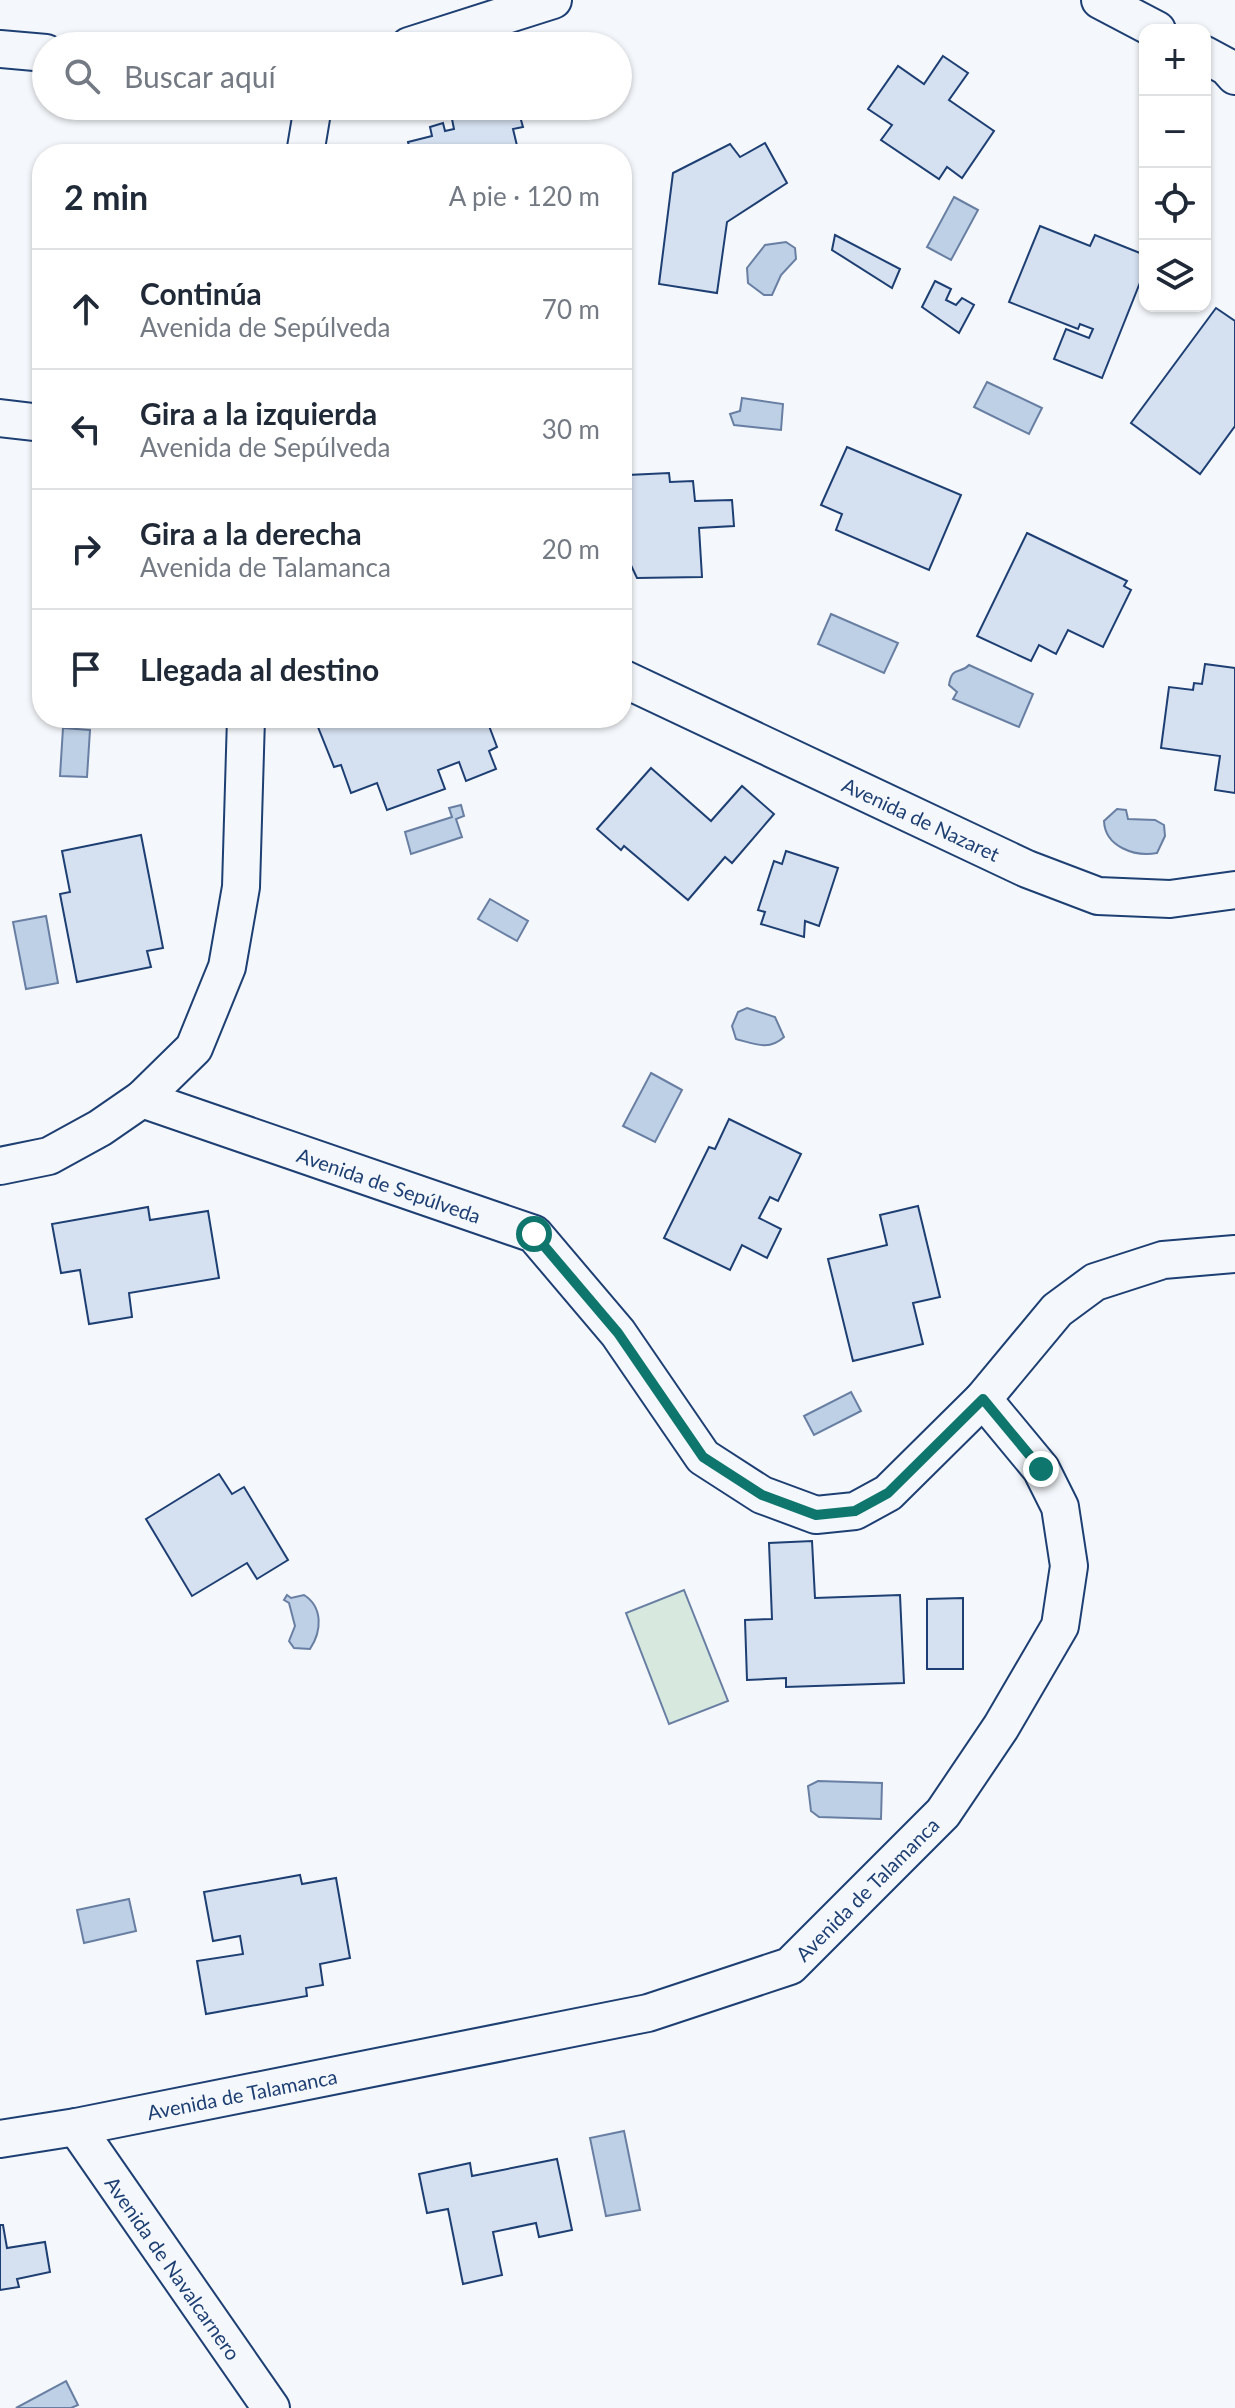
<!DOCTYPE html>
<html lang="es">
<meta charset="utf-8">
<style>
:root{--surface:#fff;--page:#f6f6f7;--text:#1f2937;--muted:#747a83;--line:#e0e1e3}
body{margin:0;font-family:Lato,sans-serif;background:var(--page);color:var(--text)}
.controls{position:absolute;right:24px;top:24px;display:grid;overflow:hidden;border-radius:16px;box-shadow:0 2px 6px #0004}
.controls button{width:72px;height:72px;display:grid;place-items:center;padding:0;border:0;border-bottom:2px solid var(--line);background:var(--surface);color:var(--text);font:40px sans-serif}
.stop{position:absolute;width:24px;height:24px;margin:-18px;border:6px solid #0f766e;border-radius:50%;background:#fff}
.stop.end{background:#0f766e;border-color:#fff;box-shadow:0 2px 8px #0008}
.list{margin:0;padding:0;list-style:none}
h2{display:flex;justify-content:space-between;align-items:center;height:104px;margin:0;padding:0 32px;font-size:34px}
h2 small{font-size:26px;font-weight:400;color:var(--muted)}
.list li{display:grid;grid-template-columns:52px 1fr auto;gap:24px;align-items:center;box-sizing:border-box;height:120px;padding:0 32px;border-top:2px solid var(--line)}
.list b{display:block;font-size:30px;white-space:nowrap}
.list p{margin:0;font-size:26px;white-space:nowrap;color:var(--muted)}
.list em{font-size:26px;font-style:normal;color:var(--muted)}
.icon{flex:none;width:44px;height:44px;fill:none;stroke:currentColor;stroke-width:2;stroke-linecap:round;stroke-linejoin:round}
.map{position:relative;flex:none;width:1235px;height:2408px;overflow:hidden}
.search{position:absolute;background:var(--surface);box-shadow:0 2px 6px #0004;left:32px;top:32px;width:600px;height:88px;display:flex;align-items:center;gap:20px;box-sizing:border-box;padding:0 28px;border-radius:44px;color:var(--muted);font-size:30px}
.panel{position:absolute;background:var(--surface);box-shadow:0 2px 6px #0004;left:32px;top:144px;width:600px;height:584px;border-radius:32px}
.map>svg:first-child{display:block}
.green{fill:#d7e8df;stroke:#687fa3;stroke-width:2}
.water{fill:#bed0e5;stroke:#687fa3;stroke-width:2}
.building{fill:#d5e0f0;stroke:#1d3f73;stroke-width:2}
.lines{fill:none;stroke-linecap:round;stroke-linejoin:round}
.street-casing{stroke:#1d3f73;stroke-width:40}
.street{stroke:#f4f7fb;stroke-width:36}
.route{stroke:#0f766e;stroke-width:10}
.labels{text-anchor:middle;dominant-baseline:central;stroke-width:6;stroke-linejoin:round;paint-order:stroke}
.street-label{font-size:20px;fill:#1d3f73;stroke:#f4f7fb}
</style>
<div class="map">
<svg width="1235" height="2408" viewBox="0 0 1235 2408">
<rect width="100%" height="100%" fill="#f4f7fb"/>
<path class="green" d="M684,1590L728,1701L669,1724L626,1613Z"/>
<g class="water">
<path d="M954,197L978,210L951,260L927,247Z"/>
<path d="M786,242L795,248L796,259L781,275L772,295H764L748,283L747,268L765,245Z"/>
<path d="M987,382L1042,408L1029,434L974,407Z"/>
<path d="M742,398L783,404L781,430L734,425L730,414L740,411Z"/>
<path d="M831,614L898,643L884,673L818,644Z"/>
<path d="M969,665L1033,694L1019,727L953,699L957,692L949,685C952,665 960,675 969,665Z"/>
<path d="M63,728L90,730L87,777L60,776Z"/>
<path d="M461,805L464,816L456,819L462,837L411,854L405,832L452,817L449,808Z"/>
<path d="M1117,809L1126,810L1128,819L1155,820L1164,825L1165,836L1157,853C1135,857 1105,847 1104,821Z"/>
<path d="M490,899L528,921L517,941L478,919Z"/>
<path d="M46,916L58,983L26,989L13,922Z"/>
<path d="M747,1008L775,1017L784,1037C769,1051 755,1044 736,1039L732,1026L738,1012Z"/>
<path d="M651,1073L682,1090L655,1142L623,1126Z"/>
<path d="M851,1392L861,1411L814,1435L804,1416Z"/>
<path d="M287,1595L291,1598L304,1595C323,1607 322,1631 310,1649L294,1648L289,1641L295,1626L289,1603L284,1600Z"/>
<path d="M818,1781L882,1783L881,1819L819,1817L811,1811L808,1786Z"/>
<path d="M129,1899L136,1931L84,1943L77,1910Z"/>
<path d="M624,2131L640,2210L606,2216L590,2138Z"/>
<path d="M66,2381L78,2405L71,2408H16Z"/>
</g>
<g class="building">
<path d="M943,56L968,73L949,100L994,131L962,178L947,167L939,179L881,140L892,125L868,109L898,66L924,84Z"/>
<path d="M502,106H517L523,127L513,129L519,154H411L408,142L432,136L430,127L443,123L445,131L454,129L452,119Z"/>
<path d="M765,143L787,183L727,222L717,293L659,284L673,173L730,144L740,157Z"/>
<path d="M1040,226L1090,246L1095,235L1145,255V270L1102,378L1054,359L1066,329L1089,338L1093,329L1080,324L1078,329L1009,302Z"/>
<path d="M835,235L900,269L892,288L832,250Z"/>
<path d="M935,281L951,289L946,300L956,305L962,298L974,305L959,333L922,307Z"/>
<path d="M1216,308L1235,321V426L1200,474L1131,423Z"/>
<path d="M847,447L961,495L929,570L836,530L842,514L821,505Z"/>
<path d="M669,473L670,482L693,481L695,501L732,500L734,526L699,528L702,577L637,578L628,559L626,531H622V487H629L628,475Z"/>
<path d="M1027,533L1127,581L1124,586L1131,590L1103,647L1068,630L1056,654L1039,645L1031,661L977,636Z"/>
<path d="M1205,664L1235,668V793L1215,790L1220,756L1161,748L1169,687L1193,690L1194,683L1202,684Z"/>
<path d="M342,718H486L497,747L489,751L496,769L466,781L459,762L438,770L445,789L387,810L377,783L351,793L341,765L334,767L318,727Z"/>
<path d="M651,768L711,821L742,786L774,814L732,863L725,857L688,900L624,846L621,850L597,829Z"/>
<path d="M141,835L163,948L147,951L151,967L77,982L60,894L70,892L62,851Z"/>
<path d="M786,851L838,868L819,926L805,921L804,937L761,924L765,912L758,910L774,861L782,864Z"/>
<path d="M729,1119L801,1154L778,1201L770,1197L759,1218L781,1229L767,1258L742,1245L730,1270L664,1238L709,1147L715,1149Z"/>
<path d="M918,1206L940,1297L913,1303L923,1344L853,1361L828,1259L887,1245L880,1215Z"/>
<path d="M148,1207L150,1220L208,1211L219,1278L129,1293L132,1317L89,1324L80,1270L61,1273L52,1224Z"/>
<path d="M219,1474L232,1494L244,1487L288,1560L257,1579L247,1563L192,1596L146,1519Z"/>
<path d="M812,1541L815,1598L900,1595L904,1683L786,1687V1678L747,1680L745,1620L772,1619L769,1543Z"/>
<path d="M963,1598V1669H927V1599Z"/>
<path d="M300,1875L302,1884L336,1878L350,1958L320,1964L323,1985L306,1988L307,1996L206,2014L197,1961L243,1954L240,1936L213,1941L204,1892Z"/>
<path d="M557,2159L572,2230L539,2237L536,2223L493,2232L502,2275L463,2284L448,2209L427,2213L419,2174L470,2163L472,2176Z"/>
<path d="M0,2225H3L7,2248L45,2242L50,2272L17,2279L19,2287L0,2290Z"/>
</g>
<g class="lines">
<defs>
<g id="street">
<path d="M1100,0L1157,30"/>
<path d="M409,46L553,0"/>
<path d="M0,49L46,53"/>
<path d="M1205,55L1227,67L1235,76"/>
<path d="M305,154L313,106"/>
<path d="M0,418L42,423"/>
<path d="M622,678L1027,869L1098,896L1170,899L1235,890"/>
<path d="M142,1099L534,1234L618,1333L703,1457L762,1495L816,1515L855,1511L888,1493L983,1399L1057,1310L1095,1282L1163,1260L1235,1254"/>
<path d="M0,1166L49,1156L100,1128L142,1099L194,1048L227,967L241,887L246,718"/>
<path d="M76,2127L271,2408"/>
<path d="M0,2139L76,2127L648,2013L790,1966L943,1813L1001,1727L1060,1626L1069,1566L1060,1507L1041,1469L983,1399"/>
</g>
</defs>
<use href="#street" class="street-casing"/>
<use href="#street" class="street"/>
</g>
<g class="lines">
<path class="route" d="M534,1234L618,1333L703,1457L762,1495L816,1515L855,1511L888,1493L983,1399L1041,1469"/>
</g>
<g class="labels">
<g class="street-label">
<text transform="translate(921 819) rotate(25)">Avenida de Nazaret</text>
<text transform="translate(389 1185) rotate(19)">Avenida de Sepúlveda</text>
<text transform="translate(867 1889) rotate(-45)">Avenida de Talamanca</text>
<text transform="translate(242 2094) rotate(-11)">Avenida de Talamanca</text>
<text transform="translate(173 2268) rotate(55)">Avenida de Navalcarnero</text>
</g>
</g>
</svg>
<div class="controls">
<button>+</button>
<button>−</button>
<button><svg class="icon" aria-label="locate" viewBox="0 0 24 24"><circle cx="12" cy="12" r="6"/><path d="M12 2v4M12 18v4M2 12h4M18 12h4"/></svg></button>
<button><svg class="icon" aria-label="layers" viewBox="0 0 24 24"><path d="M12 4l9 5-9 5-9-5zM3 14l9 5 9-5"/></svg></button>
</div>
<div class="stop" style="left:534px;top:1234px"></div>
<div class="stop end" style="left:1041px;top:1469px"></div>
<div class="search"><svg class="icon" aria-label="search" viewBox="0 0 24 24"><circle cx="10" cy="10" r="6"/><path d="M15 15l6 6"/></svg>Buscar aquí</div>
<section class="panel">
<h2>2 min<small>A pie · 120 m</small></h2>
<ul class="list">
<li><svg class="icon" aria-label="ahead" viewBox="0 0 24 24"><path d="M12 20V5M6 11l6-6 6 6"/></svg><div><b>Continúa</b><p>Avenida de Sepúlveda</p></div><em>70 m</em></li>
<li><svg class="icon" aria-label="left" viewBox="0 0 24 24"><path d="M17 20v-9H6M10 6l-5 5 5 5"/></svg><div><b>Gira a la izquierda</b><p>Avenida de Sepúlveda</p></div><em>30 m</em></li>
<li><svg class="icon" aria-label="right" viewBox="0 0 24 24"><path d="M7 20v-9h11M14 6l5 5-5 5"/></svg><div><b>Gira a la derecha</b><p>Avenida de Talamanca</p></div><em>20 m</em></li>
<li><svg class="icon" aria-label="arrive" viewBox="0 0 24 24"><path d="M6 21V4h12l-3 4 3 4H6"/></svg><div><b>Llegada al destino</b></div></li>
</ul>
</section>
</div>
